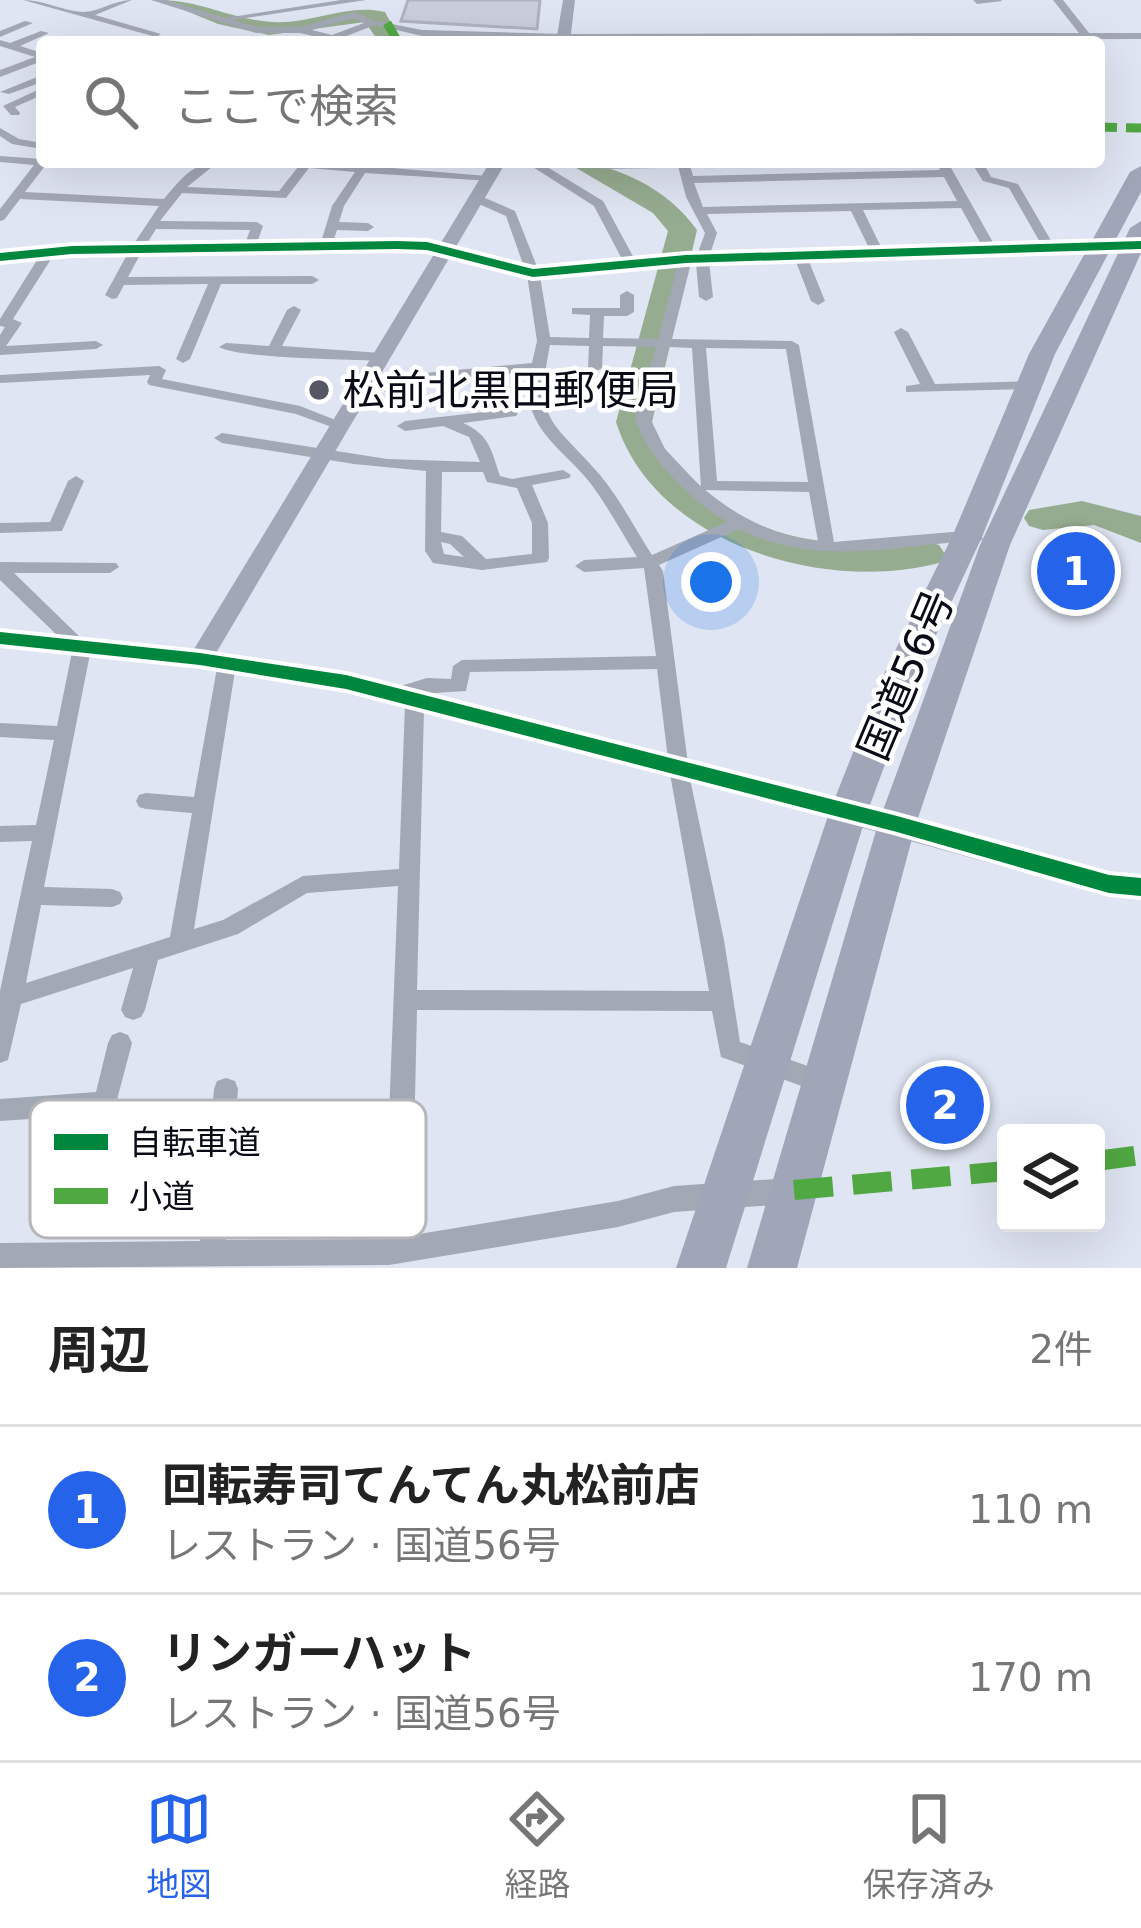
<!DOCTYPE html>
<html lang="ja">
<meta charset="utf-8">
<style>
:root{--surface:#fff;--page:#f6f6f6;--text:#222;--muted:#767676;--line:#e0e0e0;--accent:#2563eb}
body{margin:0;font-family:"DejaVu Sans","Noto Sans JP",sans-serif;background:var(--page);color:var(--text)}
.controls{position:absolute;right:36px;bottom:36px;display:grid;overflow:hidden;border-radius:12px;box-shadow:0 12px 48px #0002}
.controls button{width:108px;height:108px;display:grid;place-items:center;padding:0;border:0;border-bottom:3px solid var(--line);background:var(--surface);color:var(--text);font:60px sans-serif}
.you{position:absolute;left:711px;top:582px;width:42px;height:42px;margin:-30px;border:9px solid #fff;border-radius:50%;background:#1a73e8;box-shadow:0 0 0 18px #1a73e833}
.badge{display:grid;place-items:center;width:78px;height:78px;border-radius:50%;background:var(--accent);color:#fff;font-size:39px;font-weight:700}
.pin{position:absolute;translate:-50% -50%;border:6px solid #fff;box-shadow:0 3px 12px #0006}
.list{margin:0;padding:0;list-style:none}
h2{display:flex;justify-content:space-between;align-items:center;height:156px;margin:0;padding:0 48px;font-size:51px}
h2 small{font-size:39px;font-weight:400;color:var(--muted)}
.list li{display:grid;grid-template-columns:78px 1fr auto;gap:36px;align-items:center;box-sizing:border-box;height:168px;padding:0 48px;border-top:3px solid var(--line)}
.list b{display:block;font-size:45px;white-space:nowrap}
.list p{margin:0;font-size:39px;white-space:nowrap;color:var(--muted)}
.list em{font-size:39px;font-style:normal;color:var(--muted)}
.icon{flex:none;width:66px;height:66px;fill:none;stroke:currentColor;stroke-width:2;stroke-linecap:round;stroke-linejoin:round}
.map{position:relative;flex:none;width:1141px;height:1268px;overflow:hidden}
.search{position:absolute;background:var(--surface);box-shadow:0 12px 48px #0002;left:36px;right:36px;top:36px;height:132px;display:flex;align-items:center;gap:30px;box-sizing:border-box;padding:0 42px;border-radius:12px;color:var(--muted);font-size:45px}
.sheet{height:492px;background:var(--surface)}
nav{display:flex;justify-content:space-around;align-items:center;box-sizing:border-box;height:168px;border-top:3px solid var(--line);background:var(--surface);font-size:33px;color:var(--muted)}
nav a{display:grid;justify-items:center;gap:6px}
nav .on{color:var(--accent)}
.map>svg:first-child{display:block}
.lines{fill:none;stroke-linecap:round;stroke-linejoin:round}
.river{fill:#96ac90;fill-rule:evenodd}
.building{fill:#caceda;stroke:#aeb3bf;stroke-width:3}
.street{fill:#a3a8b5;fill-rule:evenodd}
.secondary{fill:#a1a7b6;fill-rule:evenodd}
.highway{fill:#a0a5b7;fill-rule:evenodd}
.quiet-far1{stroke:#50a842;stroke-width:9;stroke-dasharray:18 9;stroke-linecap:butt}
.quiet{stroke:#50a842;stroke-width:20;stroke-dasharray:39 20;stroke-linecap:butt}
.cycleway-casing{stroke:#fff;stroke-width:8}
.cycleway{fill:#00873e;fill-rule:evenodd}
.poi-dot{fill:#545864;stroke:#fff;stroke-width:4.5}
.labels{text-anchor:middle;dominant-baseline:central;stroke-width:9;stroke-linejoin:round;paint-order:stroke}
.poi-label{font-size:42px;fill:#090c17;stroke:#fff;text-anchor:start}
.street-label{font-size:42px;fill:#090c17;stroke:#fff}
.key{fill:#fff;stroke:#b5b6b9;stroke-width:3}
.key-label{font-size:33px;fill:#090c17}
</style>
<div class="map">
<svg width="1141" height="1268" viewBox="0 0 1141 1268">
<rect width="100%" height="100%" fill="#e0e5f3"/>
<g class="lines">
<g class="river">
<path d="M160,0C200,0 233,20 272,22C311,25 345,3 385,12L401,42H379L365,22L269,35L218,24Z"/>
<path d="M566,162C615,162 668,189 697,230L652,422C660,448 676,464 696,482C768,548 832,546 925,541L939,545L945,554L939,563C825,593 655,545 616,422L668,231L653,213Z"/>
<path d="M1082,501L1141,516V543L1094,525L1043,530L1029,526L1024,518L1029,510Z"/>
</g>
</g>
<path class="building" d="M408,0H540L537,29L401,21Z"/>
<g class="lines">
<g class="street">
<path d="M23,0C44,0 63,11 83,12C99,12 114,0 132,0L95,15L161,34L156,37Z"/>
<path d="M151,0H166L225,18L341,0H366L233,20L257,27H301L354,12L372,20L422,30L564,34L1079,33L1053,0H1063L1089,33H1141V39L564,40L422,36L375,25L331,42H317L322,38L300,33H256ZM353,18L364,23L332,35L312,30Z"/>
<path d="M973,0H1001L1002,1L977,4Z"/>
<path d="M25,21L33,23L0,37V31Z"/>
<path d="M41,31L49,33L20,46L42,53V61L0,77V70L35,57L0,46V40L10,43Z"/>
<path d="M69,37L72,38V42H57Z"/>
<path d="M42,75V82L9,94L0,92Z"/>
<path d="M42,88V95L15,107L20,113L19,115H11L3,106Z"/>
<path d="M0,128L19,139L42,143V149L12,144L0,136Z"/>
<path d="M0,156L42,159V162H48L25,192L164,199C179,181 193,162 218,162L187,187L279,191L298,167L273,162H321L487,176L491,177V181L365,173L344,206L339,222L368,223L374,227L368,231L337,230L333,242H427L524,267L506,216L472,201L470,198L476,194L515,211L538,269L623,261L594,206L525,162H539L603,201L635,260L697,255L705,233L686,197L677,162H689L693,176L940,170L938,166L944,163L950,166L995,246L1041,244L1009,188L983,181L971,162H983L991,177L1018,184L1053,244L1141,241V249L808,259L825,301L818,305L811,301L795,259L709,262L713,297L706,301L699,297L696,263H691L672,339L792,341L799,345L834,542L952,532L981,535L983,539C973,546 961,542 947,543C876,550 806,563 739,529L659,565L663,571L688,764L848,805L855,807L858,813L855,819L848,821L690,779L724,940L740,1042L833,1075L836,1083L833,1091L824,1094L721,1057L712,1011L417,1010L414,1142L410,1150L401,1154L392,1150L388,1142L398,886L307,893L238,934L158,960L145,1010L141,1017L133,1020L125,1017L121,1010L133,968L21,1004L8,1060L0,1063V991L32,841L0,842V826L36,825L54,740L0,737V723L57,726L72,652L0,644V632L60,638L0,580V562L116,563L119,567L110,573H14L84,641L200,653L346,675L394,688L427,678L451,679L453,666L462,660L656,656L644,568L584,572L575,566L584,560L637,557C622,533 608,507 591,484C563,448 519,427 530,372L426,381L358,399L351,395L353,392L425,373L532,363L537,341L527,275L427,250L141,253L128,277L312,276L319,280L312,284H221L190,359L183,363L176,359L208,284L124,285L117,298L112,299L105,295L128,253L53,256L13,319L22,323L6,346L96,341L103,345L96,349L0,355V335L5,327L0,326V319L39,257L0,261V253L72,246L133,245L159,206L20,199L4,220L0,221V209L34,165L0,162ZM309,168L355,172L332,206L321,242L257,243L263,226L257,222L160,221L182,193L286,198ZM944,177L957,201L703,207L694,183ZM961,208L982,246L882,249L863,210ZM851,211L870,250L710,254L717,233L707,214ZM156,229L250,230L245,244L146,245ZM678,264L658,339L603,338L604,316H627L634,312V295L627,291L620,295V308H572V314L590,315L589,338L550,337L540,276ZM550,345L589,346L588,368L595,372L602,368L603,346L656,347L635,420C652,462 689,499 727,522L652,555C635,529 620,499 600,475C552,419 534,424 550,345ZM669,347L692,348L701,487L665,449L651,420ZM706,348L786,349L808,482L717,481ZM705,490L809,492L818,541C773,536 740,518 705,490ZM90,654L217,668L194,797L146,793L139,795L136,801L139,807L146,809L192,813L170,937L26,983L41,905L112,907L120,904L123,898L120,892L112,889L44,887ZM657,669L668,759L419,694L466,691L470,672ZM235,671L346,689L405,704L399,869L303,876L223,920L194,929ZM424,709L670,774L709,991L417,990Z"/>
<path d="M659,162L663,165L657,168L600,169L594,166L600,163Z"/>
<path d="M294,306L301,310L282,346L381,353L388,357L381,361C348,359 241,359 219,347L226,343L269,346L287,310Z"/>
<path d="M901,328L908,332L935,384L1031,381L1038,385L1031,389L906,392V386L920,384L894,332Z"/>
<path d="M159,366L166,370L162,379L300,406L348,425L340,430L296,414L149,385L147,382L150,375L0,383V375Z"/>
<path d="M511,409L518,413L516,416L463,423C490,435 491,450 500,476L512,479L563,470L571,475L569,478L532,485L548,523L549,558L547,562L482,570L433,563L425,551L426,471L354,464L222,443L214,438L222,433L387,459L480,462L469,437L443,426L405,431L397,426L405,421ZM442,472H483L487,482L517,488L532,523V554L486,559L462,536L441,532ZM441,542L450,544L464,557L444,554Z"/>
<path d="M76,476L84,481L62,531L0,533V523L50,522L68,481Z"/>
<path d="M120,1032L128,1035L132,1043L114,1111L105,1114L0,1121V1099L96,1092L108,1043L112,1035Z"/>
<path d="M226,1078L235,1081L238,1089L226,1240L389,1239L618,1201L674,1186L789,1178L798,1182L802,1191L798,1200L789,1204L674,1212L618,1227L389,1265L0,1268V1243L200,1241L214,1089L217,1081Z"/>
</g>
<g class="secondary">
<path d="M563,0H575L570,42H556Z"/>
<path d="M490,162H506L209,665H191L188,659Z"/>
<path d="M848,802L1109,872L1141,875V899L1109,896L838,821L834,813L838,805Z"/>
</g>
<g class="highway">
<path d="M1141,166V192L1055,354L982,537L921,667L867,813L726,1268H676L829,813L887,667L952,537L1029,354L1130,172Z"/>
<path d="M1141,221V253L1010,545L916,824L797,1268H747L878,824L980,545L1130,228Z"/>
</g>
<g class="quiet-far1">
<path d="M387,23L398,42"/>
<path d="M1099,127L1141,128"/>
</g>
<g class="quiet">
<path d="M1096,1161L1141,1155"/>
<path d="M794,1190L1006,1171"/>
</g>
<defs>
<g id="cycleway">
<path d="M397,241L427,242L533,269L686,255L1141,241V249L686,263L533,277L427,250L397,249L72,254L0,261V253L72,246Z"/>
<path d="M0,632L200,653L346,675L897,816L1109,875L1141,878V896L1109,893L897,832L346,689L200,665L0,644Z"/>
</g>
</defs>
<use href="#cycleway" class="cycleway-casing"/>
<use href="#cycleway" class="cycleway"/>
</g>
<circle class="poi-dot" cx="319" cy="390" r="12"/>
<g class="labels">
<g class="poi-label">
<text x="343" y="390">松前北黒田郵便局</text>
</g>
<g class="street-label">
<text transform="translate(906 675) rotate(-67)">国道56号</text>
</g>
</g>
<rect x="30" y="1100" width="396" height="138" rx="18" class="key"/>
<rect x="54" y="1134" width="54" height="16" fill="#00873e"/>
<rect x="54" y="1188" width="54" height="16" fill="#50a842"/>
<g class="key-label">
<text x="129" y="1154">自転車道</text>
<text x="129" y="1208">小道</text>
</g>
</svg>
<div class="controls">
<button><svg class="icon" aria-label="layers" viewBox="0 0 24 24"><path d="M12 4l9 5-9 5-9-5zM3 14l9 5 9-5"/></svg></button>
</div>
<div class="you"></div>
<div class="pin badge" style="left:1076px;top:571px">1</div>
<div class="pin badge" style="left:945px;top:1105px">2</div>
<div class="search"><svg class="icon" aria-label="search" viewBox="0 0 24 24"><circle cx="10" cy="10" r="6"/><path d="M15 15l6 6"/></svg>ここで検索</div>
</div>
<section class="sheet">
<h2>周辺<small>2件</small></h2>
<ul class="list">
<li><span class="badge">1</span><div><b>回転寿司てんてん丸松前店</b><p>レストラン · 国道56号</p></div><em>110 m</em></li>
<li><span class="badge">2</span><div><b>リンガーハット</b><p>レストラン · 国道56号</p></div><em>170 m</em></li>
</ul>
</section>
<nav>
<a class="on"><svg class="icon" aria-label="map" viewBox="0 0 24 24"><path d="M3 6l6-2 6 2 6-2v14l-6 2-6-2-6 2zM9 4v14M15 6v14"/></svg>地図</a>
<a><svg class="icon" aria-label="directions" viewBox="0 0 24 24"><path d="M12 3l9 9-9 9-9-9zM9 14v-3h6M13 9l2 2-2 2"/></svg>経路</a>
<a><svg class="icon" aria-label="saved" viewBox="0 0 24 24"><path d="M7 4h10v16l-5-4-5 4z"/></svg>保存済み</a>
</nav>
